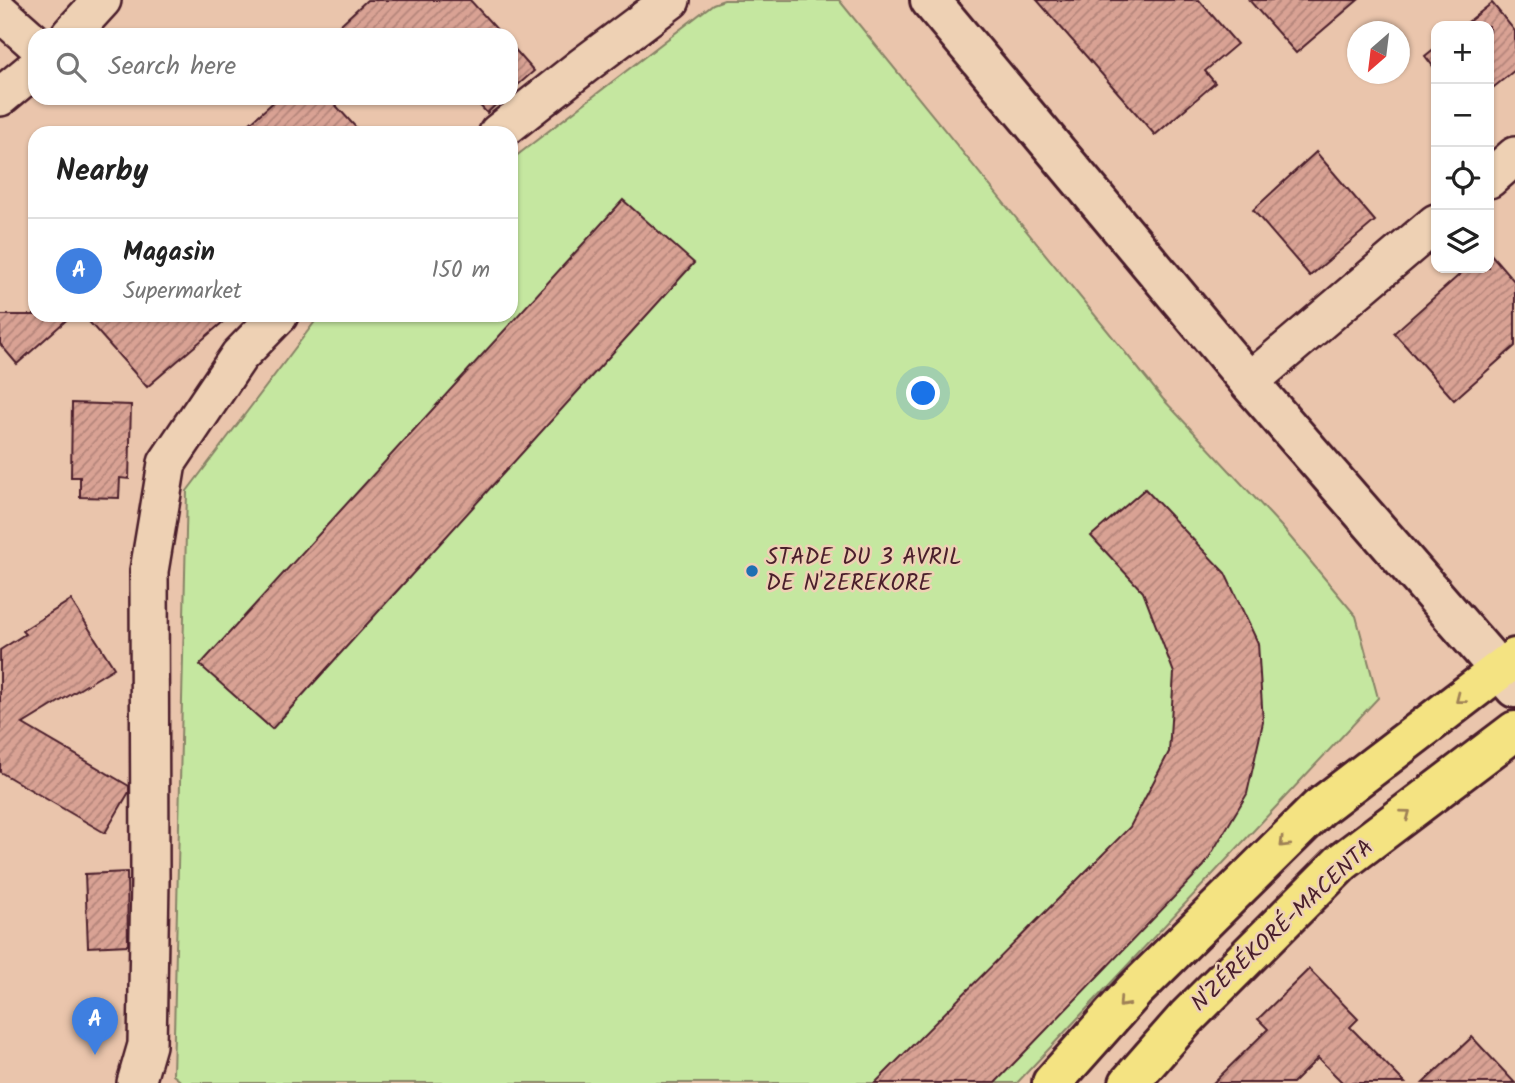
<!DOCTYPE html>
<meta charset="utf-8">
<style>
:root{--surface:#fff;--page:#f6f6f6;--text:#222;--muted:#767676;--line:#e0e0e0;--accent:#1f6fb2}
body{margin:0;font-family:Kalam,sans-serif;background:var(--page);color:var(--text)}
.controls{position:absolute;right:21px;top:21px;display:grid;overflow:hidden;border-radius:14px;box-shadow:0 2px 5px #0004}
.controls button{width:63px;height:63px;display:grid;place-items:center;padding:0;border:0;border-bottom:2px solid var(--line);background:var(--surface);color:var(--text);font:35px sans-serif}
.compass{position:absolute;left:1347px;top:21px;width:63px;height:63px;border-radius:50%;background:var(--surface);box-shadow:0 2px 5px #0004;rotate:208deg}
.you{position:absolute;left:924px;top:394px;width:24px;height:24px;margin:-18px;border:5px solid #fff;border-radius:50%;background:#1a73e8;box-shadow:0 0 0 10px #1a73e833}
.badge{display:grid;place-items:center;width:46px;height:46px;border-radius:50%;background:var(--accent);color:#fff;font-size:23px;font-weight:700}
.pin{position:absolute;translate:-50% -58px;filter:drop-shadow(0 2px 4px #0008)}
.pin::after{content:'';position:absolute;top:37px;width:24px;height:21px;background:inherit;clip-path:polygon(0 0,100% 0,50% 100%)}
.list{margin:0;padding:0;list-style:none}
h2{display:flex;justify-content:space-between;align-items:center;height:91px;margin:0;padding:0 28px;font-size:30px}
h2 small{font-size:23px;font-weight:400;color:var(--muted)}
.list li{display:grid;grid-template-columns:46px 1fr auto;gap:21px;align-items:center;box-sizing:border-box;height:105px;padding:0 28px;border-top:2px solid var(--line)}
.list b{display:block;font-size:26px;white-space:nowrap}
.list p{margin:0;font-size:23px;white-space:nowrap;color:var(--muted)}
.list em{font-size:23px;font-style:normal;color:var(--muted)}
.icon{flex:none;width:38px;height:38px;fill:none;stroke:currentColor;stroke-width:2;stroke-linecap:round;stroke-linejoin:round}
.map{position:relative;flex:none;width:1515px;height:1083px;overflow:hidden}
.search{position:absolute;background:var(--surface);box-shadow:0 2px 5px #0004;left:28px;top:28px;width:490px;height:77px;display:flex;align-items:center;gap:18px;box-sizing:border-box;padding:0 24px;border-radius:21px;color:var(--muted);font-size:26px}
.panel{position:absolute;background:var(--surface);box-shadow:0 2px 5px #0004;left:28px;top:126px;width:490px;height:196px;border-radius:21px}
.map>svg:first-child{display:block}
.park{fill:#c5e7a0;stroke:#888366;stroke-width:2}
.building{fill:url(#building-hatch);stroke:#4a1f2b;stroke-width:2}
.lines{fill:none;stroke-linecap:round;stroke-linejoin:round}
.street-casing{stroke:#4a1f2b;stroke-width:42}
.secondary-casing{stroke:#4a1f2b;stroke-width:44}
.highway-casing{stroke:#4a1f2b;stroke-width:44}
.street{stroke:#eed1b4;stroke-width:37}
.secondary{stroke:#eed1b4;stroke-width:38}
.highway{stroke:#f4e382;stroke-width:38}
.oneway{stroke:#9f8156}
.poi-dot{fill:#1f6fb2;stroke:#eed1b4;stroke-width:2.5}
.labels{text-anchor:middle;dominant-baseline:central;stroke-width:5;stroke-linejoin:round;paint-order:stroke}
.poi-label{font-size:23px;fill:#4a1f2b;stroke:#eed1b4;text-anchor:start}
.street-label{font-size:23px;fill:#4a1f2b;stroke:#eed1b4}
</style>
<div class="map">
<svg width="1515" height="1083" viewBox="0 0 1515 1083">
<defs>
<pattern id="building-hatch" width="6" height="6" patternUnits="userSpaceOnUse" patternTransform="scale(1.75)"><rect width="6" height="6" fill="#d9a294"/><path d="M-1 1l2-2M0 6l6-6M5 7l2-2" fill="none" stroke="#b28379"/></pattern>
</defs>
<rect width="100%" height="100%" fill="#eac5ac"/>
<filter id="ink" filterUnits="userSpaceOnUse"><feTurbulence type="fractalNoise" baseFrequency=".0143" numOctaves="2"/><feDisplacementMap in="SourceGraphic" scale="14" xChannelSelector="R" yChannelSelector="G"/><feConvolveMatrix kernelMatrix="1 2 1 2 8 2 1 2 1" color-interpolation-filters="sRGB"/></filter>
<g filter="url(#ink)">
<path class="park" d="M724,0H839L1163,399L1281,526L1356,616L1378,698L1017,1083H183L173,1075L187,491L320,315H511V160L713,4Z"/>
<g class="building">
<path d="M367,0H470L502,35H416L410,28L403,35H329Z"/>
<path d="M1037,0H1199L1237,44L1205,71L1215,83L1155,135Z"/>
<path d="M1249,0H1358L1296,53Z"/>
<path d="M1492,3L1515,31V70L1489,91V26H1463Z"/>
<path d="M511,45L534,71L511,91Z"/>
<path d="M1436,47V70L1425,56Z"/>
<path d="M278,98H332L330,99L361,133H239Z"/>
<path d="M473,98H503L487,113Z"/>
<path d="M1316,152L1375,221L1310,276L1253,210Z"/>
<path d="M623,200L694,263L272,729L200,665Z"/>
<path d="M1489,252L1515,282V346L1454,400L1394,333L1467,268H1489Z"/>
<path d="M0,315H72L17,364L0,344Z"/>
<path d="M83,315H231L147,387Z"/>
<path d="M72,403L131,405L129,479L120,478L119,498L80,497V477H71Z"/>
<path d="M1145,489L1225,573L1258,643L1263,722L1247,794L1204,866L995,1083H875L1130,827L1169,752L1174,673L1143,592L1091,536Z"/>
<path d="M71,600L114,668L23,724L129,786V792L105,833L0,772V650L25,634L22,631Z"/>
<path d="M127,872L128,945L88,947L85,874Z"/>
<path d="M1309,969L1358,1019L1350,1027L1405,1083H1343L1318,1058L1293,1083H1213L1268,1029L1258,1019Z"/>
<path d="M1472,1037L1515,1083H1423Z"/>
</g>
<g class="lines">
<defs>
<g id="street">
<path d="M0,12L35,43"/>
<path d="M70,35L102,0"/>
<path d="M0,97L35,68"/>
<path d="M498,133L583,66L671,0"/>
<path d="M1489,179L1515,156"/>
<path d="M1249,382L1436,223"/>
<path d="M136,1083L147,1045L150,880L149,571L167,463L239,356L279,315"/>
</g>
<path id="secondary" d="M930,0L1249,382L1515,688"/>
<g id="highway">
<path d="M1052,1083L1134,991L1319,808L1515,658"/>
<path d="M1129,1083L1187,1017L1342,862L1515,731"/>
</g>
</defs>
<use href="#street" class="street-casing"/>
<use href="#secondary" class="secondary-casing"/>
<use href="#highway" class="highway-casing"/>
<use href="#street" class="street"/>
<use href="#secondary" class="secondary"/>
<use href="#highway" class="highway"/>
</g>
<defs><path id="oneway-chevron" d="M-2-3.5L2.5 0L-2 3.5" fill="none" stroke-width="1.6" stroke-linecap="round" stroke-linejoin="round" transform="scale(1.75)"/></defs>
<g class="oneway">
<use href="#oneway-chevron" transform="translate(1460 699) rotate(142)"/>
<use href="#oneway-chevron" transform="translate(1406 814) rotate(-37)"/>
<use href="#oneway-chevron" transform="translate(1284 843) rotate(135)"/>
<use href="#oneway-chevron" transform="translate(1123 1003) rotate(132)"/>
</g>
</g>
<circle class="poi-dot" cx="752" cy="571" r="7"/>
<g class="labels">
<g class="poi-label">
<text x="766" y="558">STADE DU 3 AVRIL<tspan x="766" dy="26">DE N'ZEREKORE</tspan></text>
</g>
<g class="street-label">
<text transform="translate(1283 926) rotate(-43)">N'ZÉRÉKORÉ-MACENTA</text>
</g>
</g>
</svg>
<div class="controls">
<button>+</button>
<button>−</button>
<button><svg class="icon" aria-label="locate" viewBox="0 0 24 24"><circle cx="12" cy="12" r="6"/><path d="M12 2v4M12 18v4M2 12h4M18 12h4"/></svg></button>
<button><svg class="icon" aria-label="layers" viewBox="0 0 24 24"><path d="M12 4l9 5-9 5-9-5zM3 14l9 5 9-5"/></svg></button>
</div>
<svg class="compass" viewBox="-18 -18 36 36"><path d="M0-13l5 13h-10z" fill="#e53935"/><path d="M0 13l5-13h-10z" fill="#767676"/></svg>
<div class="you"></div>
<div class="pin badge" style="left:95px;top:1055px;background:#3f7fe0">A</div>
<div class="search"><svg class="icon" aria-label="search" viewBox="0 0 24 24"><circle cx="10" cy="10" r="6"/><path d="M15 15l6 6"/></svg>Search here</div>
<section class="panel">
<h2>Nearby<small></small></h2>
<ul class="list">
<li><span class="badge" style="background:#3f7fe0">A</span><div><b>Magasin</b><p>Supermarket</p></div><em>150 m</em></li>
</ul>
</section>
</div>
